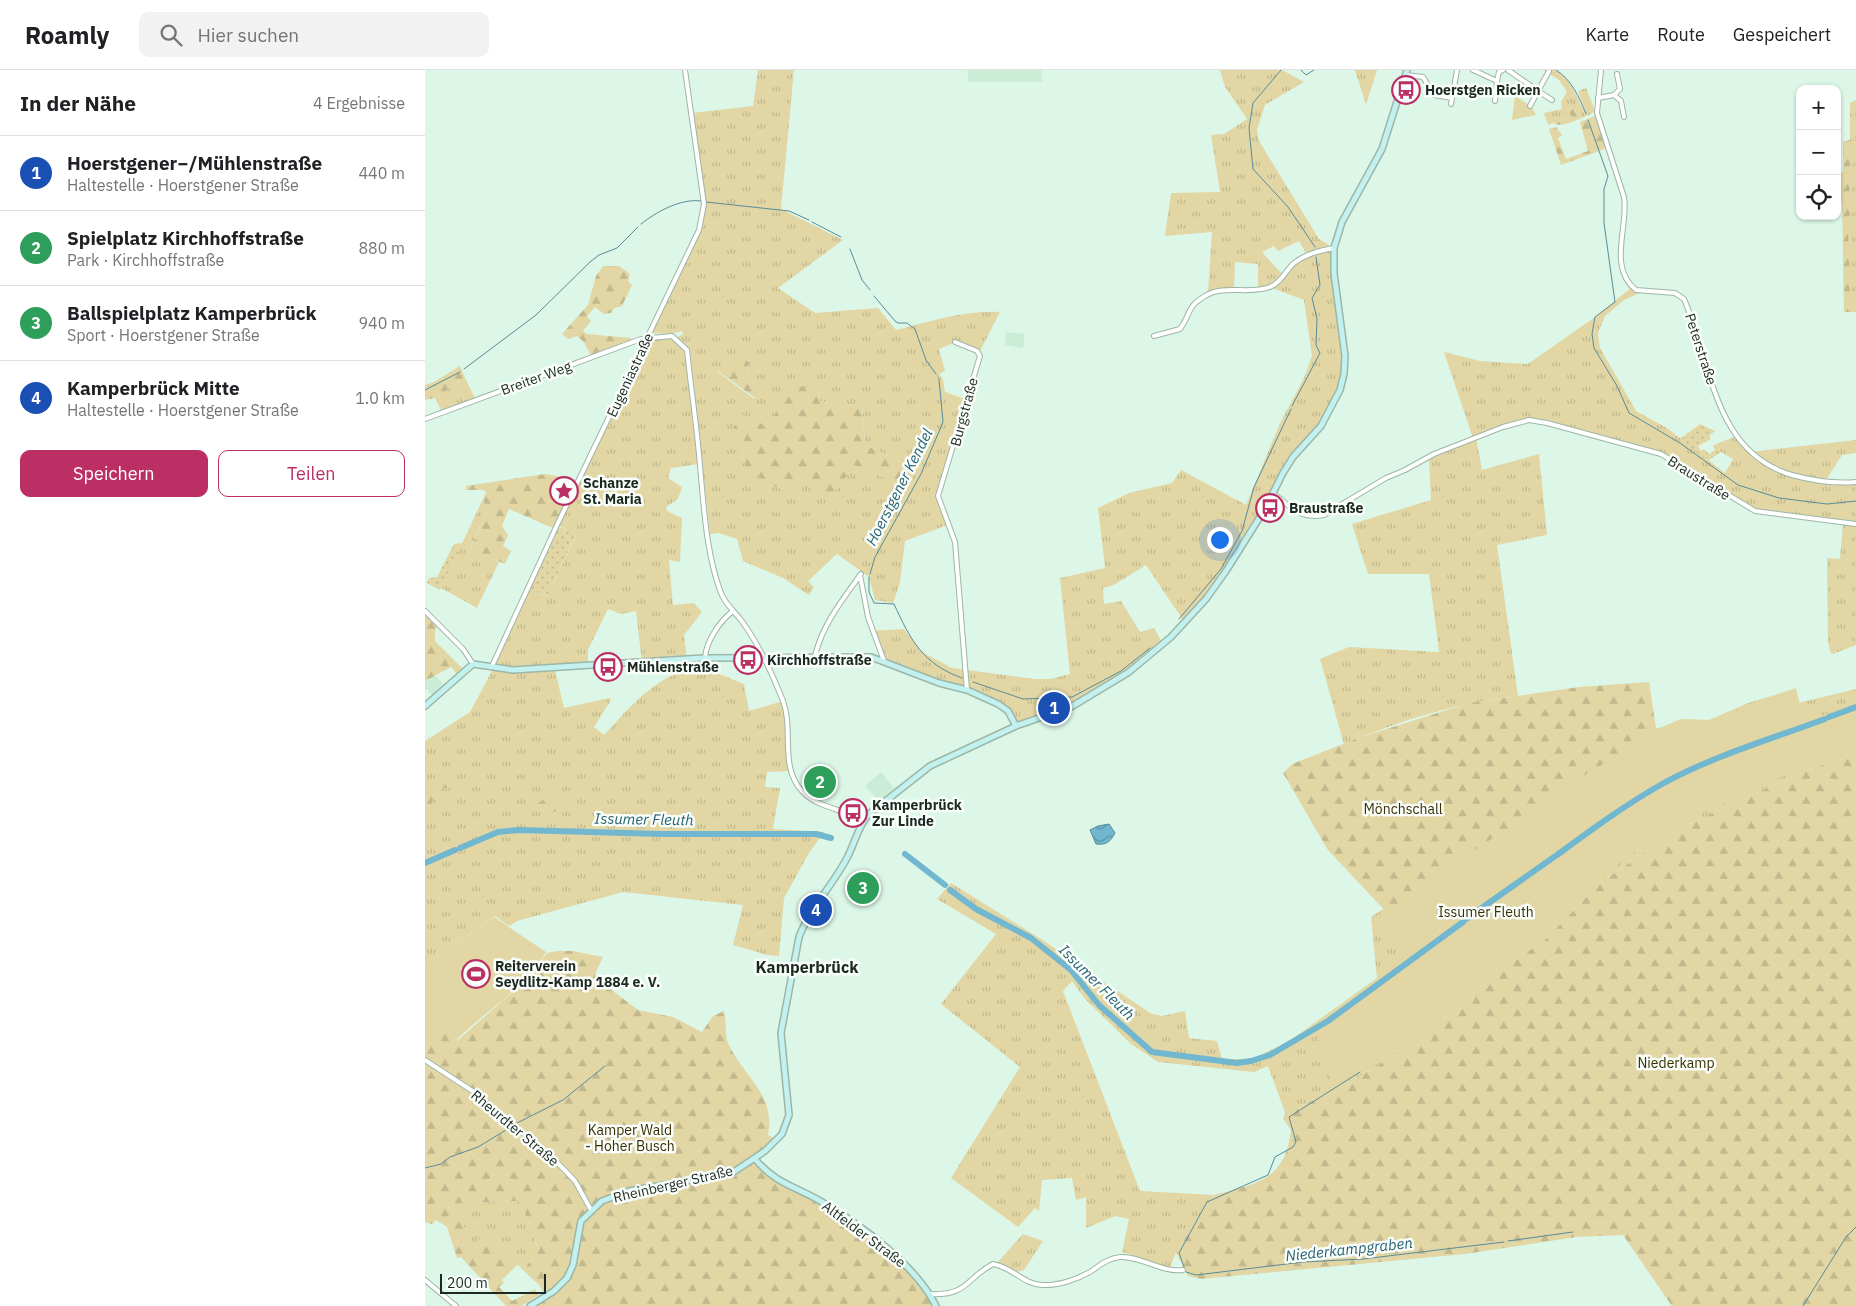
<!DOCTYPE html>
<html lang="de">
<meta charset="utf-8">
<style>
:root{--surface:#fff;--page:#f2f2f2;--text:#202124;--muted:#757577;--line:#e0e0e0;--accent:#bb2f65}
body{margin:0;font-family:"IBM Plex Sans",sans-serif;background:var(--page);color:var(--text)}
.controls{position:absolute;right:15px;top:15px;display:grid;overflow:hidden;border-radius:10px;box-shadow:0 1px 4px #0004}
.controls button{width:45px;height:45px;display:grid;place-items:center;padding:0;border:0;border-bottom:1px solid var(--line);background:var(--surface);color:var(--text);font:25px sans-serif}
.scale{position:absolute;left:15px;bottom:12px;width:106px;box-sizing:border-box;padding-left:5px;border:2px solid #1e2822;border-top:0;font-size:14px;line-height:18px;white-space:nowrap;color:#1e2822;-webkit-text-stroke:4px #f9fefb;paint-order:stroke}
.you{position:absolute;left:794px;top:469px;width:18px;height:18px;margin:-12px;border:4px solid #fff;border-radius:50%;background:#1a73e8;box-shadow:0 0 0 8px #1a73e833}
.badge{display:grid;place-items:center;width:32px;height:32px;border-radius:50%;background:var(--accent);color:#fff;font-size:16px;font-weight:700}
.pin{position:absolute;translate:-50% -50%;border:2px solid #fff;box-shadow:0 1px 5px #0006}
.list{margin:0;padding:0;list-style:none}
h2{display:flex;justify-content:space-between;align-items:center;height:65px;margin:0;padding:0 20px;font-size:21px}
h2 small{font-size:16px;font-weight:400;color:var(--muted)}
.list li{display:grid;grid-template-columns:32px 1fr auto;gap:15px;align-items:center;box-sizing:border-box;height:75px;padding:0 20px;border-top:1px solid var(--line)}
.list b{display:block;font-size:19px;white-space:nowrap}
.list p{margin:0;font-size:16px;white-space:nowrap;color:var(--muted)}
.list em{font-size:16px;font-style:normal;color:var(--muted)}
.actions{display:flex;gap:10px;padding:15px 20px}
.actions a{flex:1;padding:11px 0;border:1px solid var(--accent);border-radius:10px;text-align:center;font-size:18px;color:var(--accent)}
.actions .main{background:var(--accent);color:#fff}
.icon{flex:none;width:28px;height:28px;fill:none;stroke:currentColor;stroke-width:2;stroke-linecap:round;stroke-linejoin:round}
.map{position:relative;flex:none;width:1431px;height:1236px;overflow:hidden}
header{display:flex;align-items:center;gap:30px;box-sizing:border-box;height:70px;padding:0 25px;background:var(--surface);border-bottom:1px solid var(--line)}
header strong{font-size:24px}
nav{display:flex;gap:28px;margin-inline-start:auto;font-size:18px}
.search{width:350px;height:45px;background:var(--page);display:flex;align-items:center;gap:12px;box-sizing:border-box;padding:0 18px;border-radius:10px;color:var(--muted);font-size:19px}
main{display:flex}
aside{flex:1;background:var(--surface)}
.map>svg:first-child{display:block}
.built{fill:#cbedd8}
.grass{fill:url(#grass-tufts);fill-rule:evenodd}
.forest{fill:url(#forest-firs)}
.park{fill:#e2d6a4}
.garden{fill:url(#garden-dots)}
.water{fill:url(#water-waves);stroke:#578c9b}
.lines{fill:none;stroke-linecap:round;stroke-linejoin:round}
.stream{stroke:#578c9b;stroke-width:1}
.river{stroke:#70b7cf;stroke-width:6}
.street-casing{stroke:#9db6a7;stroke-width:6}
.secondary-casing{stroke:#9db6a7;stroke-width:8}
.street{stroke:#fff;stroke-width:4}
.secondary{stroke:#c2f1ef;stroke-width:5}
.labels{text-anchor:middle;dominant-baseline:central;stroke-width:5;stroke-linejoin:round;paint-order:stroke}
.poi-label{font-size:14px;font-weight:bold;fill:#1e2822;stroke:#f9fefb;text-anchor:start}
.street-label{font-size:14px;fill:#1e2822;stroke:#f9fefb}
.park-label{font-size:14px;fill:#3a2f00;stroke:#f9fefb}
.water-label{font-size:15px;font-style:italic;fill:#276072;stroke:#f9fefb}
.quarter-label{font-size:16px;font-weight:bold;fill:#1e2822;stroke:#f9fefb}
</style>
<header>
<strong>Roamly</strong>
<div class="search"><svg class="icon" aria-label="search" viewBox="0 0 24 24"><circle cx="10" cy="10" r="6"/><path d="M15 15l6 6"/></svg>Hier suchen</div>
<nav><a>Karte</a><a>Route</a><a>Gespeichert</a></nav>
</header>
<main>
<aside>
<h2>In der Nähe<small>4 Ergebnisse</small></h2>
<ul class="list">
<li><span class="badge" style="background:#1a4fb4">1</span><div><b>Hoerstgener−/Mühlenstraße</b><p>Haltestelle · Hoerstgener Straße</p></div><em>440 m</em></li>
<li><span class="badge" style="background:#2e9e5b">2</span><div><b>Spielplatz Kirchhoffstraße</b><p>Park · Kirchhoffstraße</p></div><em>880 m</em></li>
<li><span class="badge" style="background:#2e9e5b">3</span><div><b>Ballspielplatz Kamperbrück</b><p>Sport · Hoerstgener Straße</p></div><em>940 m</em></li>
<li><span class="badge" style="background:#1a4fb4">4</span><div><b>Kamperbrück Mitte</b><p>Haltestelle · Hoerstgener Straße</p></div><em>1.0 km</em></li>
</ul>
<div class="actions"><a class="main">Speichern</a><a>Teilen</a></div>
</aside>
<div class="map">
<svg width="1431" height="1236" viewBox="0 0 1431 1236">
<defs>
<pattern id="grass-tufts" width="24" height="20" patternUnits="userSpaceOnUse" patternTransform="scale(1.25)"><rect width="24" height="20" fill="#e2d6a4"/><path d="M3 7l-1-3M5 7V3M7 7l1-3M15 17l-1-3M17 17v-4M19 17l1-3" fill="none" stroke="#c1b88d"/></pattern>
<pattern id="forest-firs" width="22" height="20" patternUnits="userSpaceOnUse" patternTransform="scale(1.25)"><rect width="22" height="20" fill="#e2d6a4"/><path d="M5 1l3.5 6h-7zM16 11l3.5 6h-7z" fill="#c1b88d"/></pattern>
<pattern id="garden-dots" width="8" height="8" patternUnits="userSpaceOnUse" patternTransform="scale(1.25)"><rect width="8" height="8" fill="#e2d6a4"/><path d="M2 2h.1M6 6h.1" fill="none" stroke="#c1b88d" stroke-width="1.8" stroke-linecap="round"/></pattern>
<pattern id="water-waves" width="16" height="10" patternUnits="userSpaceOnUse" patternTransform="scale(1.25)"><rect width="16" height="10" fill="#70b7cf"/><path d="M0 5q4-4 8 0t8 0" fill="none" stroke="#5b95a8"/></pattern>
</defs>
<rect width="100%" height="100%" fill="#dcf7e7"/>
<g class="built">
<path d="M542,0H616L618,12H544Z"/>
<path d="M581,262L600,264L598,278L580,275Z"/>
<path d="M10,605L20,616L7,625L2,619L0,620V611Z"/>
<path d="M456,702L469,718L454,731L440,716Z"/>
</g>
<g class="grass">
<path d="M333,0H369L356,139L418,170L353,218L390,243L453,238L471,260C504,252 540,240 575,242L554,283L531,272L514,279L520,301L514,304L518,310L520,322L540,329L513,426L525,454L480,471L475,513L468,533L450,530L444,507L412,484L383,511L389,517L384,525L358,508L318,491L312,469L294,463L285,464L265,282L262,275L251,268L258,264L257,261L246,264L227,263L274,160L279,134L267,43L328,36ZM324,293L322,305L336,322L329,329L293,302L296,295ZM391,318L395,331L417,337L437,333L440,375L491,398L482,418L430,394L403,430L380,405L369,422L344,415L317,344L343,357Z"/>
<path d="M795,0H857L879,12L840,35L832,60L834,71L894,169L909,178L920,295L909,335L868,389L801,501L760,553L721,495L689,515L678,518L679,534L696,531L715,562L729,558L738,574L667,626L646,637L591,656L583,641L542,620L514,613L459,591L446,561L479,559L497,582L527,598L609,609H625L645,604L635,508L680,498L673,438L704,423L747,413L756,400L821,435L856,351L879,308L887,286L879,230L844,217L833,219V194L810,192L809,219L792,218L783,222L787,162L740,166L746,123L795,122L786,65L799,64L822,49L800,17ZM874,171L881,183L856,203L837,182L849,176L853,181Z"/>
<path d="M930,0H952L941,35Z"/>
<path d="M1118,0C1121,0 1127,0 1130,0C1144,5 1155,33 1161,46L1157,48L1146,37L1142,38L1146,46L1123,55L1119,43L1137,39L1136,32L1142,22L1134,10Z"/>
<path d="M1161,18L1170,41L1162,46L1153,21Z"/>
<path d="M1431,30V242H1419L1418,72L1425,70V33Z"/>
<path d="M1207,217L1217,222L1199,230L1180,246L1173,263L1175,278L1211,341L1242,358L1300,403L1308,389L1296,382L1291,374L1309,367L1327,387L1342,397L1324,382L1431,370V383L1417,385L1399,413L1431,412V575L1408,584L1405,582L1403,572L1402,488L1415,489L1418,453L1330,441L1242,387L1122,351C1097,346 1075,358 1051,367L1057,400L1114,384L1122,465L1072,475L1093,626C1034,632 974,651 919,674L895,589L924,577L1014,582L1004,504H943L927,454L1006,430L1004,387L1048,368L1019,282L1055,291L1103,294L1170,247Z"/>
<path d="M247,266L262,280L275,394L246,398L243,408L257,417L253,429L241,437L242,441L257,448L255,492L244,490L248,535L269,533L277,542L259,565L262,590L217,592L211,541L196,544L183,539L163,580V594L89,598L70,594L105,519L122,527L151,465L132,455L222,267Z"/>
<path d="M40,308L51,330L17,342L10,328Z"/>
<path d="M58,429L62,441L45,479L74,492L52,538L16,518Z"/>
<path d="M68,599L130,600L139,638L184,628L186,630L169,657L179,665C207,636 238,594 283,601C295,603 308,610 319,614L324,641L358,631L366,701L342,702L340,717L355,718L348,759L399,762L384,783L359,828L354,886L342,885L308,875L318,835L198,822L92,851L84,856L70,846L0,895V671L45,642Z"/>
<path d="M1370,619L1373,633L1431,619V684L1379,701L1258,757L1176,812L1120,870L1073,901L1019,949L977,980L912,1021L860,1042L843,996L829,1002L733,992L706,974L660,929L647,911L638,921L715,1121L789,1125L751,1182L745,1198L697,1182L704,1149L690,1146L661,1158V1127L651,1130L647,1108L617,1110L614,1141L610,1138L593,1157L526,1108L595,997L516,934L571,864L512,829L526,813L616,869L725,943L737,946L760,941L764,968L792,971L797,989H827L863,972L952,908L946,847L958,839L965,845L1340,672L1323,633Z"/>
<path d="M95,1131L114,1181L98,1200L62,1163L46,1177L34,1142L24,1139L23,1134Z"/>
<path d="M598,1164L618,1171L599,1200L591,1202L572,1193Z"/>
</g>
<g class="forest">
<path d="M1429,32L1428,95H1424L1425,158H1423L1425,226L1431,234V242H1419L1417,133L1412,132V103L1419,102L1418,72L1425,70V33Z"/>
<path d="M1146,37L1157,48C1148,51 1136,58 1128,53L1146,46L1142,38Z"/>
<path d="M1170,46L1182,78L1136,95L1124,59L1131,57L1137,65L1133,68L1141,89L1163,81L1155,52Z"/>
<path d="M178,196H194L205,204L203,211L207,215L197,236L189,238L186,243L179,244L170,237L162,246L166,251L158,261L162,264L206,268V271L166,286L159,272L152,266L143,269L137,264L163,235L171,206Z"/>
<path d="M313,287L324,292L322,305L336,322L330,328L293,301L296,295L298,296L306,289Z"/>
<path d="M35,296L40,308L10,328L0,330V315L9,312Z"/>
<path d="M366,315L391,318L395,331L417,337L437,333L440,375L491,398L482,418L430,395L403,430L387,424L389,415L380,405L369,422L344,415L314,390L307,362L317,344L343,357Z"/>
<path d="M120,404L153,410L128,458L84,439L77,456L83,465L78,476L86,481L80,494L45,480L62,441L58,429L61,422L58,420H41V416Z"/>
<path d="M0,545L12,557L10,560V571L37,598L32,604L26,597L0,611Z"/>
<path d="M1224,612L1231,658L1275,654L1323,633L1340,673L964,845L903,780L858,703L867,694L936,667L1044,633L1154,617Z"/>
<path d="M1431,684V1236H1247L1198,1165L1151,1167L1040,1184L776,1209L763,1206L751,1182L789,1125C831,1114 860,1111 866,1060L858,1049L860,1042L912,1021L977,980L1019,949L1073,901L1120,870L1176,812L1258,757L1379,701Z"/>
<path d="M12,711L21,713V717L17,719L14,727L8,726L10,728L5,735L9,741L4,745L0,753V724L7,725V715Z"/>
<path d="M135,722H140L145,726L135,734L136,738L129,742L120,736L112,739V734L119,729L132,728Z"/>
<path d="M133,881H148L178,887L170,904L172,909L213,940L248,947L277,962L288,946L299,941C302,954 299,966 304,975C318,1006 351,1024 343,1065L352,1070L331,1089L341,1102L383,1125L439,1162L485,1200L510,1236H108L121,1228L115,1216L98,1200L114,1181L95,1131L23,1134L24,1139L34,1142L46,1176L62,1163L93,1194L77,1210L79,1213L74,1217L87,1231L110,1219L114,1225L96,1236H81L36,1187L32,1188L22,1157L11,1150L7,1154L0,1152V961L19,959L33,970L99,912L122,883Z"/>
</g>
<g class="park">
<path d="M1090,26L1106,36L1111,45L1087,50Z"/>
<path d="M1371,618L1379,652L1431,633V685L1353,708L1262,750L1226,771L1198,790L1102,882L1065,906L1017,950L977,979L936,1003L934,999L907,1016L889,955L980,891L951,846L991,823L1035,789L1101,747L1124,727L1178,694L1223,669L1237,657L1256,649L1289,650L1305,646L1318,636Z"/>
<path d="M435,806L450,816L441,830L426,820Z"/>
<path d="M69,847L121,882C101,917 61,941 32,969L19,959L0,961V895Z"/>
</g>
<g class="garden">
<path d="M1275,354L1290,361L1284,366L1286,369L1273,376L1276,381L1279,379L1284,384L1290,380L1288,376L1291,374L1296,382L1282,391L1255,369Z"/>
<path d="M134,457L151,464L122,527L105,519Z"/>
<path d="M38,473L15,520L2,513L4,508L12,507L29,474Z"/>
</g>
<path class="water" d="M684,754L690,763C685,772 682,775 671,774L665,760L673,756Z"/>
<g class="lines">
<g class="stream">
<path d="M856,0L828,33L824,58L828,99L863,137L890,177"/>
<path d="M876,0L881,5L889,0"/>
<path d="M1131,0C1147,10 1154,27 1161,44"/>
<path d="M1163,50L1183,106L1179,119V153L1190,232L1170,247L1167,264L1169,278L1192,316L1204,343L1255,373L1313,415L1354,428L1402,434L1431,431"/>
<path d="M281,132L364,141L384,150"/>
<path d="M387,152L416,167"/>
<path d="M216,154C231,142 256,128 276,131"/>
<path d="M425,179L437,210L445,220"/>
<path d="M449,226L470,251L473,253H482L490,259L501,290L511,304"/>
<path d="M39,299L111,245L165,192L174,185L192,178L213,157"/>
<path d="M0,320L35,302"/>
<path d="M867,336L895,283L891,275L892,249L887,228L895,215L891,187"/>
<path d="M445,504L450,487L496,404L518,352L514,309"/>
<path d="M444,507V522L449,533L469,534C486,571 498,594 537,608"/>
<path d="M754,549L796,499L817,461L829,417L866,339"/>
<path d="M548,612L598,629L647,627L696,601L725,578"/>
<path d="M92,1053L138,1030L180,996"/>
<path d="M0,1098L16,1094L25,1087L53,1077L86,1057"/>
<path d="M1083,1171L1148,1162"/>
<path d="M759,1197L754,1183L782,1132L843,1105L850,1087L868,1077L871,1072L864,1047L935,1002"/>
<path d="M761,1202L771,1205L878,1192L938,1189L1079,1172"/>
<path d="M1378,1236L1421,1167L1431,1157"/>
</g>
<g class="river">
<path d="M1404,647L1431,637"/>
<path d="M35,778L73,762L94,760L237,764H391L406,768"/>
<path d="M480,784L520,815"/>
<path d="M1132,785C1166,760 1200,735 1237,714C1288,686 1346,669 1400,649"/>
<path d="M0,793L30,780"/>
<path d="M525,820L551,839L606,868L646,900L674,935L727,982L812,993L826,991L845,985L903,951L1038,852"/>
<path d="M1041,849L1129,787"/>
</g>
<defs>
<g id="street">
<path d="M1048,0L1072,11L1074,2L1078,0"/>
<path d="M1083,0L1113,21L1124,1"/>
<path d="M1176,0L1172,43L1199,127C1204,156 1182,197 1211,220L1250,223L1259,229C1287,294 1288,382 1367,405C1389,411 1408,414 1431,412"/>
<path d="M981,5L998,7L1009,25L1027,28"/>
<path d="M1189,25L1195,19L1192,4"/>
<path d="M1173,28L1189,25L1196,31L1199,47"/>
<path d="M1070,31L1072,11"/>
<path d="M1026,34L1032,0"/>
<path d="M1105,36L1113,21L1127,30"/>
<path d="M729,266L755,259C766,245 760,238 780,226C799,214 824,225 845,217C857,212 860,201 869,193C879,185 897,180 909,178"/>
<path d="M530,272L552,281L555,286L513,426L530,472L542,620"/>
<path d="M0,349L216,269L247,266L262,280C266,319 272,357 275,396C279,438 281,483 296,523C300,534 309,541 316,550C334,574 347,603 358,631C369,660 354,696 377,721C393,739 419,738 438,751"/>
<path d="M848,423C866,437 875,450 899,445L961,408L980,400L1009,384L1078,357L1104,350L1122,353L1236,384L1330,441L1431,454"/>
<path d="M435,505L443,547L459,591"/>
<path d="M0,541L38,579L48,594"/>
<path d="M390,586C397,555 418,529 436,504"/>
<path d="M280,588C281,571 295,551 308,541"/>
<path d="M67,596L132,455L274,160L279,134L260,0"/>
<path d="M0,990L49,1022L128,1088L150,1111L166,1140"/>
<path d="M0,1210L31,1236"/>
<path d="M505,1224C543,1226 541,1208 568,1194C587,1197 598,1214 617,1215C632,1216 651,1210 665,1202C674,1196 683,1188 695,1187C717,1186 736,1203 758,1200"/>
</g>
<g id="secondary">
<path d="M0,636L48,594L88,600L278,588L446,587L514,613L542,620L573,634L583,641L591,656"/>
<path d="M330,1089C351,1114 370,1116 397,1132C436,1155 491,1195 511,1236"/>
<path d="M105,1236L129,1221L142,1208L148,1195L156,1151L177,1131L204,1121L307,1103L340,1081L357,1064L364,1045L356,963L374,867C385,838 408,815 422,788C430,773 433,756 444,744L505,696L591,656L646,637L704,602L746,567L781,529L801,501L840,439L858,403L868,387L896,356L915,320L919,304L920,286L909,203V178L917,152L957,79L982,0"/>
</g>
</defs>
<use href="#street" class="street-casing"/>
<use href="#secondary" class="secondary-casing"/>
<use href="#street" class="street"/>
<use href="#secondary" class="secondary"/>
</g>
<defs>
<symbol id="bus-ring" viewBox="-11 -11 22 22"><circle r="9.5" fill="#f9fefb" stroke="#bb2f65" stroke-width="1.5"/><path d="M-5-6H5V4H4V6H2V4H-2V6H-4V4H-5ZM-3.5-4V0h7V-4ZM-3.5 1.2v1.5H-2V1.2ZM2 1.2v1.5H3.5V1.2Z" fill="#bb2f65"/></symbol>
<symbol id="sight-ring" viewBox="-11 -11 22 22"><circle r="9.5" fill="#f9fefb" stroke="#bb2f65" stroke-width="1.5"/><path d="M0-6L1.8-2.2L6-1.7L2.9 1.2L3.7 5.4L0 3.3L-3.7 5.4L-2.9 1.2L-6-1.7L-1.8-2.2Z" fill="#bb2f65"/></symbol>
<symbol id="stadium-ring" viewBox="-11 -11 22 22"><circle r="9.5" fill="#f9fefb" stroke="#bb2f65" stroke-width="1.5"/><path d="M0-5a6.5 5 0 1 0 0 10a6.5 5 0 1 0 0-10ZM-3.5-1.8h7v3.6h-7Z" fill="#bb2f65"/></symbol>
</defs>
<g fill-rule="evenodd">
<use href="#bus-ring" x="965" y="4" width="32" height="32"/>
<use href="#sight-ring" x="123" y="405" width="32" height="32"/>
<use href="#bus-ring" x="829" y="422" width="32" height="32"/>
<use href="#bus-ring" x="307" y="574" width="32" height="32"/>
<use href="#bus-ring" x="167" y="581" width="32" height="32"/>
<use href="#bus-ring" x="412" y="727" width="32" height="32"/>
<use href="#stadium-ring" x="35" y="888" width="32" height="32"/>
</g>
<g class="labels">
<g class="poi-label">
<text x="1000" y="20">Hoerstgen Ricken</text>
<text x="158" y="413">Schanze<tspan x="158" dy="16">St. Maria</tspan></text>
<text x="864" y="438">Braustraße</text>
<text x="342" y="590">Kirchhoffstraße</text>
<text x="202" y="597">Mühlenstraße</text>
<text x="447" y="735">Kamperbrück<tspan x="447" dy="16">Zur Linde</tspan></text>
<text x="70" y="896">Reiterverein<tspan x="70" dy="16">Seydlitz-Kamp 1884 e. V.</tspan></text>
</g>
<g class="street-label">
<text transform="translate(1276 279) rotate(72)">Peterstraße</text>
<text transform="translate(205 305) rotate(-65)">Eugeniastraße</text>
<text transform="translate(111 308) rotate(-20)">Breiter Weg</text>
<text transform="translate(539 342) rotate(-75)">Burgstraße</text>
<text transform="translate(1274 408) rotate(32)">Braustraße</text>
<text transform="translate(90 1058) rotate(40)">Rheurdter Straße</text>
<text transform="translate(248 1114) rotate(-13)">Rheinberger Straße</text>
<text transform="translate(439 1164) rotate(37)">Altfelder Straße</text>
</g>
<g class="park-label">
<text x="978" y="739">Mönchschall</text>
<text x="1061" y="842">Issumer Fleuth</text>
<text x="1251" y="993">Niederkamp</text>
<text x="205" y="1060">Kamper Wald<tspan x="205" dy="16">- Hoher Busch</tspan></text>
</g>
<g class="water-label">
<text transform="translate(474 417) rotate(-63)">Hoerstgener Kendel</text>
<text transform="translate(219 749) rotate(1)">Issumer Fleuth</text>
<text transform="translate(672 912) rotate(45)">Issumer Fleuth</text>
<text transform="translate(924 1179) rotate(-6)">Niederkampgraben</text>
</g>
<g class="quarter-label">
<text x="382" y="897">Kamperbrück</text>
</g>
</g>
</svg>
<div class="controls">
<button>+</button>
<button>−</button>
<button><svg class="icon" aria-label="locate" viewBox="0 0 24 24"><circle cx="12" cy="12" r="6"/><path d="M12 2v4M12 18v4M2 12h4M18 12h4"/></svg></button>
</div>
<div class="scale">200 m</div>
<div class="you"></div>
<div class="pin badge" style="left:629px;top:638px;background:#1a4fb4">1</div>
<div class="pin badge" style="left:395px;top:712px;background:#2e9e5b">2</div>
<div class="pin badge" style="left:438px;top:818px;background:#2e9e5b">3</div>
<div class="pin badge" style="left:391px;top:840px;background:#1a4fb4">4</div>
</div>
</main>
